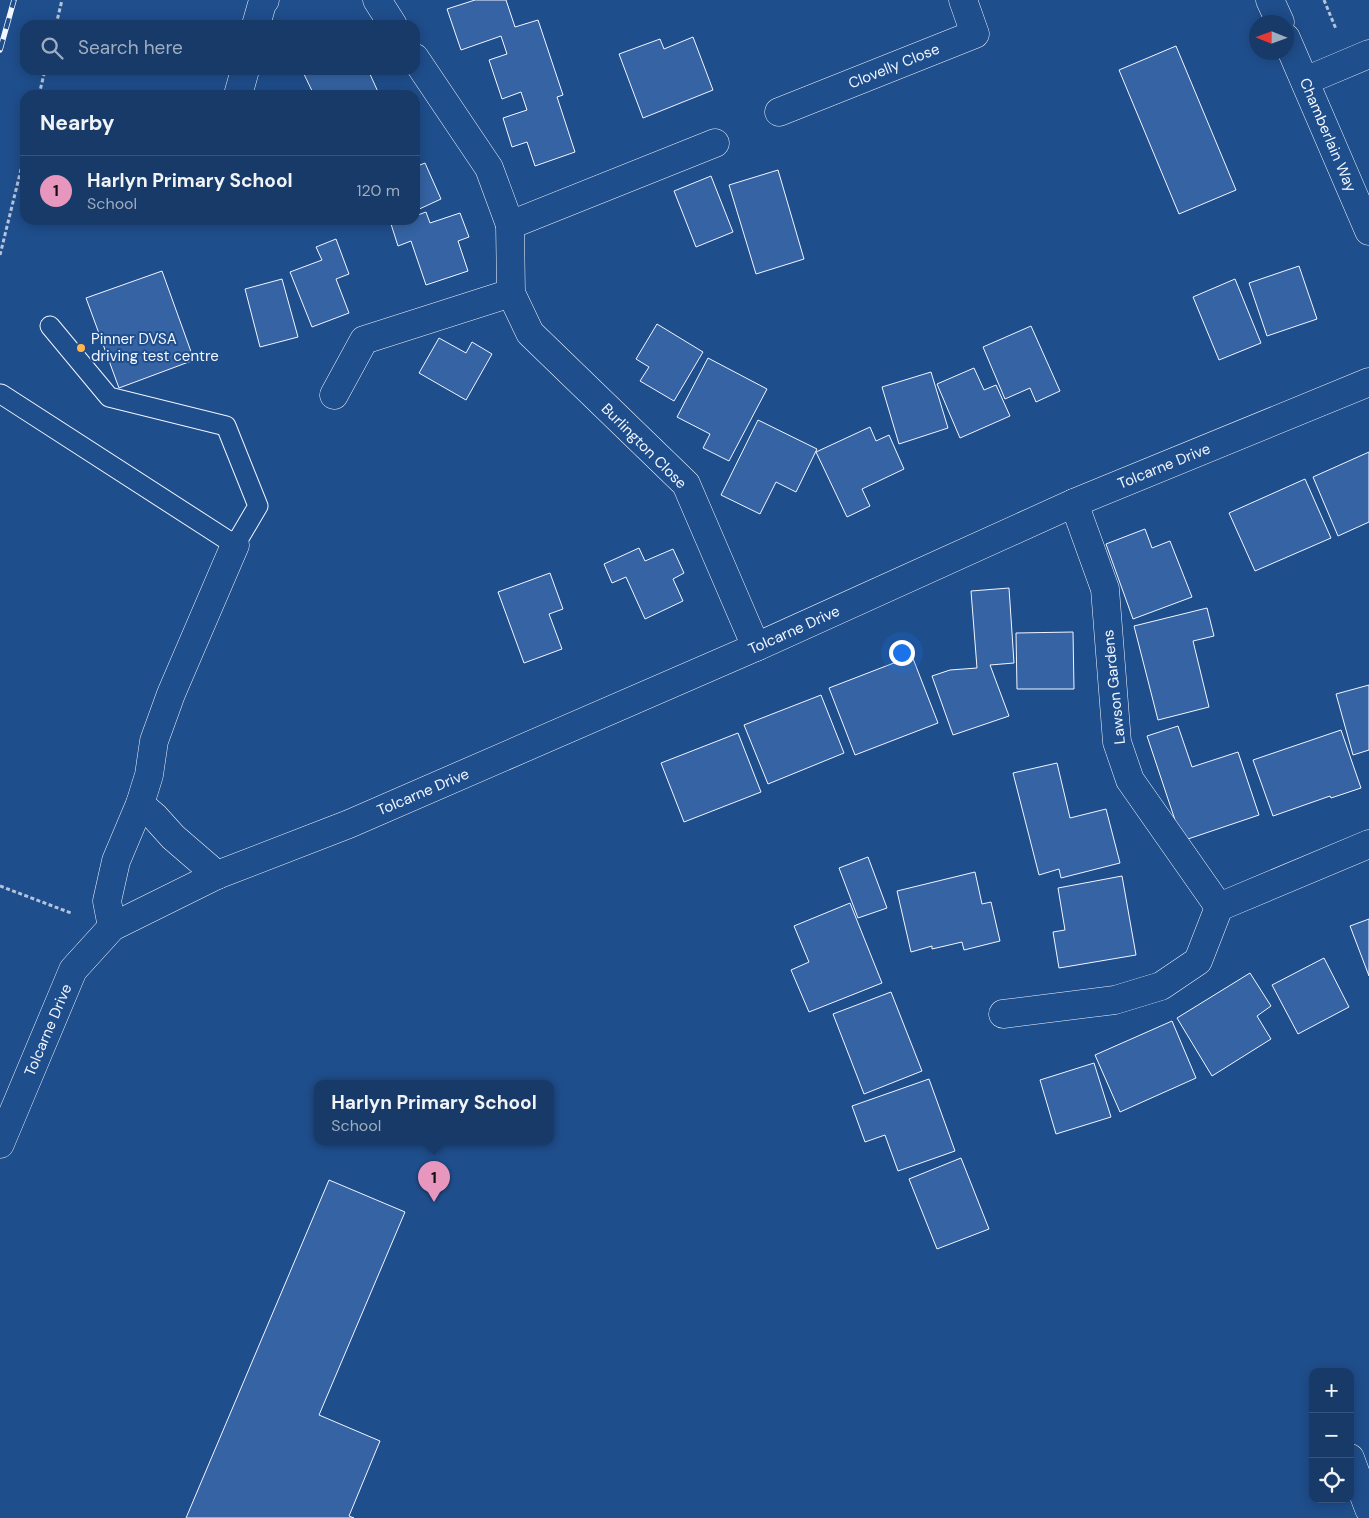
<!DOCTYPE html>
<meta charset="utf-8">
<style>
:root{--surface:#173a69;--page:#244571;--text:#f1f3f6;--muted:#9eadc0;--line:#36547d;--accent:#e797bd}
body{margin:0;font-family:"DM Sans",sans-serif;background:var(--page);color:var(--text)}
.controls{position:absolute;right:15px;bottom:15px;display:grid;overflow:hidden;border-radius:10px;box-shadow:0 2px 12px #0003}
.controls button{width:45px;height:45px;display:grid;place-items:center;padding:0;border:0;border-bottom:1px solid var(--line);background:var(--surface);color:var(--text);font:25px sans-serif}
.compass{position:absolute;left:1249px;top:15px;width:45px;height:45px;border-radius:50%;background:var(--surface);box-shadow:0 2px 12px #0003;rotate:271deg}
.you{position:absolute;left:901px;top:652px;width:18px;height:18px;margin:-12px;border:4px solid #fff;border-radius:50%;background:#1a73e8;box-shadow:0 0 0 8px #1a73e833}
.badge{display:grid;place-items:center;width:32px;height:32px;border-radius:50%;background:var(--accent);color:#111;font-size:16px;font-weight:700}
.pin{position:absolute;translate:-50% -41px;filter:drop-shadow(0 1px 2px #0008)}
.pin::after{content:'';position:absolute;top:26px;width:18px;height:15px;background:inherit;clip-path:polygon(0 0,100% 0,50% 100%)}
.popup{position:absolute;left:314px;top:1080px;width:240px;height:65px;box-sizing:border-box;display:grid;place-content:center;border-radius:10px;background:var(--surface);filter:drop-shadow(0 1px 4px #0005);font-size:16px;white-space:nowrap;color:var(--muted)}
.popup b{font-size:19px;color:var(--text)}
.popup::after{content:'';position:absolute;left:50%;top:100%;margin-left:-10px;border:10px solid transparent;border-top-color:var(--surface)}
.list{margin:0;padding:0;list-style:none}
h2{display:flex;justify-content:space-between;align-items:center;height:65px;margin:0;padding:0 20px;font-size:21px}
h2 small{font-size:16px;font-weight:400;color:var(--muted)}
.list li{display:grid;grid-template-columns:32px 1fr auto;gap:15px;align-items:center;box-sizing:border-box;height:70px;padding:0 20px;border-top:1px solid var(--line)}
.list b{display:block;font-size:19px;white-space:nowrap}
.list p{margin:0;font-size:16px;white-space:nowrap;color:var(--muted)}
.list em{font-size:16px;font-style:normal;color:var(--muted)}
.icon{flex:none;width:28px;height:28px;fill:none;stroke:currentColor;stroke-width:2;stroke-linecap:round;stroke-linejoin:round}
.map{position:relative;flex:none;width:1369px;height:1518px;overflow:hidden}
.search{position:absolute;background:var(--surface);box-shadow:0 2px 12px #0003;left:20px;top:20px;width:400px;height:55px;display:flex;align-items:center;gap:12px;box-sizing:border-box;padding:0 18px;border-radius:15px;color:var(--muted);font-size:19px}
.panel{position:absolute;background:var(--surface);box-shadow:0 2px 12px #0003;left:20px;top:90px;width:400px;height:135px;border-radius:15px}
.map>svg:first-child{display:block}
.building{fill:#3563a3;stroke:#f2f6ff}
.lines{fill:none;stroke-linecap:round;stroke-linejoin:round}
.lane-casing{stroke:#f2f6ff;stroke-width:21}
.street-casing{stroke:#f2f6ff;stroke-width:29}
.path{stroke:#b3c4dc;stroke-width:3;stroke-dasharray:4 2.5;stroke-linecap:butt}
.lane{stroke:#1f4e8c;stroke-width:19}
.street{stroke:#1f4e8c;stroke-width:28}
.rail-casing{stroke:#f2f6ff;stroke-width:5.5}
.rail{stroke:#1f4e8c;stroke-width:4;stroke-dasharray:11;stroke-linecap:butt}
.poi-dot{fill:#ffb74d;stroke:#1f4e8c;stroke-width:2}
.labels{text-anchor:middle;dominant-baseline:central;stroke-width:4;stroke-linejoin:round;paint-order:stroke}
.street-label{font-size:15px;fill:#f2f6ff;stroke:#1f4e8c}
.poi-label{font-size:15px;fill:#f2f6ff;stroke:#1f4e8c;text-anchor:start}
</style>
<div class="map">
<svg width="1369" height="1518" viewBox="0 0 1369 1518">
<rect width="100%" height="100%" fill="#1f4e8c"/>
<g class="building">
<path d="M475,0H506L515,27L538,20L563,95L557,97L575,152L535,166L527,142L512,147L503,118L527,110L521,92L502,99L489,60L507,54L501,36L461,50L447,9Z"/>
<path d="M693,37L713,90L643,118L619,54L660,39L664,49Z"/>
<path d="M1176,46L1236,190L1179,214L1119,70Z"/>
<path d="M302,70H373L369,72L379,94L376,95H314Z"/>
<path d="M425,163L441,199L415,211V167Z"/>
<path d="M778,170L804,259L756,274L729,185Z"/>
<path d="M711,176L733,232L696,247L674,191Z"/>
<path d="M426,212L430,223L460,213L469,237L458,241L468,271L426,285L411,241L398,246L391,224L403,220H415V216Z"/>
<path d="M336,239L349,274L336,279L349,313L312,327L290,272L322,260L316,247Z"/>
<path d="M1299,266L1317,319L1267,336L1249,283Z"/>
<path d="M162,271L194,360L119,388L86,298Z"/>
<path d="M282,279L298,337L260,347L245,289Z"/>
<path d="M1235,279L1261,343L1219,360L1193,297Z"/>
<path d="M657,324L703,352L674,401L640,381L649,367L636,359Z"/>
<path d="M1031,326L1060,391L1036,402L1030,388L1005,399L983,347Z"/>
<path d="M439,338L466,353L472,342L492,354L466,400L419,373Z"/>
<path d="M708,358L767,389L729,461L703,448L710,434L677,417Z"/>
<path d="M974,368L984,390L996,385L1010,416L960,438L937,384Z"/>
<path d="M931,372L948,428L899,444L882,387Z"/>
<path d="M758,420L817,449L796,492L776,482L760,514L721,495Z"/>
<path d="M870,427L876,441L889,435L904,469L862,489L870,506L847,517L816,452Z"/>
<path d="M1369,452V522L1338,536L1313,477Z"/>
<path d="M1305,479L1331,538L1255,571L1229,513Z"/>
<path d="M1145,529L1152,548L1170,541L1192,597L1133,619L1106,544Z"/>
<path d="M639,548L645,561L673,549L684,573L673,579L683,601L645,619L626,577L612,583L604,564Z"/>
<path d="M550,573L563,609L549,614L562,649L524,663L498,592Z"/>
<path d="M1009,588L1014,663L990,665L1009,716L953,735L932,676L950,670L977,668L971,591Z"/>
<path d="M1207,608L1214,636L1193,641L1209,707L1158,720L1134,626Z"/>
<path d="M1073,632L1074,689H1017L1016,633Z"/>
<path d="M912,656L938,723L855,755L829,688Z"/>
<path d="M1369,685V750L1353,755L1336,694Z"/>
<path d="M821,695L844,753L768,784L744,725Z"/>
<path d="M1178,726L1192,767L1238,752L1259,815L1182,841L1147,736Z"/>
<path d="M1341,730L1361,788L1331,798L1330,796L1273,816L1253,760Z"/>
<path d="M738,733L761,792L684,822L661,763Z"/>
<path d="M1057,763L1070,818L1106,809L1120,863L1061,878L1059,869L1039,875L1013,773Z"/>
<path d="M868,857L887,908L858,918L839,868Z"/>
<path d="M975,872L982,904L991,902L1000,941L964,950L962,942L932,949V946L911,952L897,891Z"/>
<path d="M1122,876L1136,955L1059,968L1053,932L1065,930L1058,888Z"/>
<path d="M850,903L882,983L809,1012L791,970L809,962L794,926Z"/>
<path d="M1369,919V976L1350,926Z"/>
<path d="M1324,958L1349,1007L1298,1034L1272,985Z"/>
<path d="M1250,973L1271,1006L1257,1016L1271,1039L1212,1076L1177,1018Z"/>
<path d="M891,992L922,1071L864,1094L833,1014Z"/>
<path d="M1172,1021L1196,1078L1120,1112L1095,1055Z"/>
<path d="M1094,1063L1111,1117L1056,1134L1040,1080Z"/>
<path d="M929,1079L955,1151L898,1171L885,1135L865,1142L852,1106Z"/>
<path d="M961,1158L989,1229L937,1249L909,1179Z"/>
<path d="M329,1180L405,1212L319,1415L380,1441L349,1516L354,1518H186Z"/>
</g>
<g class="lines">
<defs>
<path id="lane" d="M1,394L235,545L258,506L226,426L109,397L50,326"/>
<g id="street">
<path d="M377,0L393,25"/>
<path d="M1270,0L1280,22"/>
<path d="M256,25L262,4L265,0"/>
<path d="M1286,38L1369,231"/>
<path d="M415,58L489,168L510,225L511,293L530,333L686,484L756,647"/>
<path d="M1305,81L1369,54"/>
<path d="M238,95L245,70"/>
<path d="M779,112L975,34L963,0"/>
<path d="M510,225L715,143"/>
<path d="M334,395L364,340L511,293"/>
<path d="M1074,503L1105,589L1117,742L1130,780L1219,907L1369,844"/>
<path d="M140,804L155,817L173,837L217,875"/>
<path d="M112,927L107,901L116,861L140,804L149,775L154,741L171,694L235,545"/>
<path d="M1003,1014L1115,1000L1161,986L1198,961L1219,907"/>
<path d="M0,1144L73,970L112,927L217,875L349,824L756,647L1074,503L1369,382"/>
<path d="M1350,1458L1369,1509"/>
</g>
</defs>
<use href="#lane" class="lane-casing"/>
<use href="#street" class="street-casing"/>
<g class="path">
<path d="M1324,0L1336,29"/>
<path d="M56,25L62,0"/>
<path d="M39,95L45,70"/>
<path d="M0,255L25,153"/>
<path d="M0,886L71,913"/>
</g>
<use href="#lane" class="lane"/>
<use href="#street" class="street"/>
<defs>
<path id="rail" d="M0,50L14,0"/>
</defs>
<use href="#rail" class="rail-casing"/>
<use href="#rail" class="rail"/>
</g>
<circle class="poi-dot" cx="81" cy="348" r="5"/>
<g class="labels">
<g class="street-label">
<text transform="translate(894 66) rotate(-22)">Clovelly Close</text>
<text transform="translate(1328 135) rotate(67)">Chamberlain Way</text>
<text transform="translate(644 446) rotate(45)">Burlington Close</text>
<text transform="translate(1164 466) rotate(-22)">Tolcarne Drive</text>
<text transform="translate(794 630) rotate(-24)">Tolcarne Drive</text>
<text transform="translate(1114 687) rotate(-96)">Lawson Gardens</text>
<text transform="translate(423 792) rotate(-23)">Tolcarne Drive</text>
<text transform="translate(48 1030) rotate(-67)">Tolcarne Drive</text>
</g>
<g class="poi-label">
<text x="91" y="339">Pinner DVSA<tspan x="91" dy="17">driving test centre</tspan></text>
</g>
</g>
</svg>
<div class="controls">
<button>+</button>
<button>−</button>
<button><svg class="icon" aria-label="locate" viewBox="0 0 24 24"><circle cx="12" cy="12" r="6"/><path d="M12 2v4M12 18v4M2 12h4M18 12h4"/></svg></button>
</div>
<svg class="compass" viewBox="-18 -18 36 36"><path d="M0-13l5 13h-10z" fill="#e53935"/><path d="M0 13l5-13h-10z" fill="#9eadc0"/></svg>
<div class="you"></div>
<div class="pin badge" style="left:434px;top:1202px">1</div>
<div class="popup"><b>Harlyn Primary School</b>School</div>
<div class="search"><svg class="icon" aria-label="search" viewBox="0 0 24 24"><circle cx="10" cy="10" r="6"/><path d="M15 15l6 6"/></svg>Search here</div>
<section class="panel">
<h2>Nearby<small></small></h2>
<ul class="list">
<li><span class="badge">1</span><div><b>Harlyn Primary School</b><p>School</p></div><em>120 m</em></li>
</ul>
</section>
</div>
